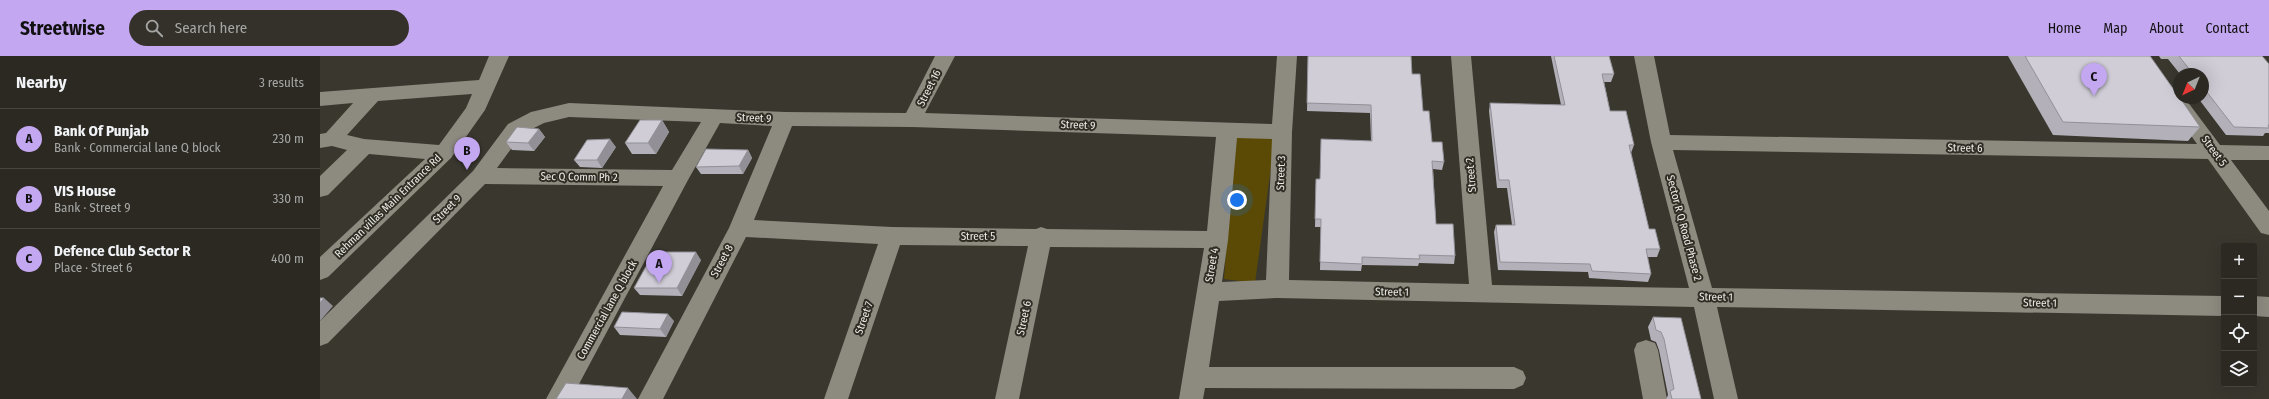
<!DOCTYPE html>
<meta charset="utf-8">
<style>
:root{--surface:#2b2922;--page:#33312a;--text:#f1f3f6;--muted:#a6a6a5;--line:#474540;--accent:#c4a7f1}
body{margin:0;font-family:"Fira Sans Condensed",sans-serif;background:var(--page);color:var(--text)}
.controls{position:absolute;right:12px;bottom:12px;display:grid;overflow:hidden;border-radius:4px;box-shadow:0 4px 16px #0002}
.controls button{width:36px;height:36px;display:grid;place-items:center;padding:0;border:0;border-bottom:1px solid var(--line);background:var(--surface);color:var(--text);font:20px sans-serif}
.compass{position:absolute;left:1853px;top:12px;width:36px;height:36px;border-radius:50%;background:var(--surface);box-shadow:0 4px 16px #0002;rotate:223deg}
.you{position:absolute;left:917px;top:144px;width:14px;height:14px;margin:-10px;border:3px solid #fff;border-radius:50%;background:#1a73e8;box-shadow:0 0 0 6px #1a73e833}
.badge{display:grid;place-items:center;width:26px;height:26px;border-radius:50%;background:var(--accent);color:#111;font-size:13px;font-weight:700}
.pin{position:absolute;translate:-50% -33px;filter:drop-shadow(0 1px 2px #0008)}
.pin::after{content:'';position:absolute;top:21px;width:14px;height:12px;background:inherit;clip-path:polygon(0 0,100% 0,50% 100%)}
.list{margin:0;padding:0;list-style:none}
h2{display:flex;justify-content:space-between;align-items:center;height:52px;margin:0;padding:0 16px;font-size:17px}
h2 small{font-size:13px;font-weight:400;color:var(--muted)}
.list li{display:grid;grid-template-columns:26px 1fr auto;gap:12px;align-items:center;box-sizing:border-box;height:60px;padding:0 16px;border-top:1px solid var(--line)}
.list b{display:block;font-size:15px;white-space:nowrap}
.list p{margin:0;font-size:13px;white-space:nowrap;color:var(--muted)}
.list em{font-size:13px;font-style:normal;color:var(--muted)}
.icon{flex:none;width:22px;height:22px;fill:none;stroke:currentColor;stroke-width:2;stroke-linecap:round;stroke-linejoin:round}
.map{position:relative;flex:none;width:1949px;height:343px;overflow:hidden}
header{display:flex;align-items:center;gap:24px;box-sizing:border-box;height:56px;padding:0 20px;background:var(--accent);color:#111}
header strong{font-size:19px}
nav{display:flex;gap:22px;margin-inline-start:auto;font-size:14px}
.search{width:280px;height:36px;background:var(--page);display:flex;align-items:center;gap:10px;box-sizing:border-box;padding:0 14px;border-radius:22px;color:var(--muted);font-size:15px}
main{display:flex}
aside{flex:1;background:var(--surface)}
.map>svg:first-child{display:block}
.green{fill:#5a4a06}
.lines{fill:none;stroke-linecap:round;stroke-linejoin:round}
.minor{fill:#8d8a80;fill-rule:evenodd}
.wall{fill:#b3b0b9}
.shaded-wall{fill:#929096}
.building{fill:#d0cdd7;stroke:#929096}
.labels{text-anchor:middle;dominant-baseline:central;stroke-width:4;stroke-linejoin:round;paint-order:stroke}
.street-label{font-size:11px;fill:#ecebe5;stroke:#2f2d24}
</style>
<header>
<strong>Streetwise</strong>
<div class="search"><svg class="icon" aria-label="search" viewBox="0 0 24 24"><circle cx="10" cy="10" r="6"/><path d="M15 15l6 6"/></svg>Search here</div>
<nav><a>Home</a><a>Map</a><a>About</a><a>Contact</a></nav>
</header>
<main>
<aside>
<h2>Nearby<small>3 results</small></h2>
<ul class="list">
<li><span class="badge">A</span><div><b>Bank Of Punjab</b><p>Bank · Commercial lane Q block</p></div><em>230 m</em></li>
<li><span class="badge">B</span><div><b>VIS House</b><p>Bank · Street 9</p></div><em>330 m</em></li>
<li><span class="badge">C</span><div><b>Defence Club Sector R</b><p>Place · Street 6</p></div><em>400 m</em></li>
</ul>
</aside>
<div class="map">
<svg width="1949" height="343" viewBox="0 0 1949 343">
<rect width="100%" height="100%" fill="#39372e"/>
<path class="green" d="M914,77L955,83L935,227L904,223Z"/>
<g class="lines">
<g class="minor">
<path d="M169,0H189L165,54L131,102L8,221L0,224V201L105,103L49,98L8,139L0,141V120L27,94L12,90L0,92V78L6,77L33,47L0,50V36L159,24ZM152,38L146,52L119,89L44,83L27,79L58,45Z"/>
<path d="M615,0H635L605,57L952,68L957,0H977L972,76L969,224L1149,228L1131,0H1151L1172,229L1369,232L1331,86L1314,0H1334L1350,79L1877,88L1850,50L1853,45L1860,43L1867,45L1900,89L1949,90V104H1911L1949,155V179L1941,177L1888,103L1353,94L1392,232L1904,240V260L1397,251L1418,343H1394L1374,251L957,242L899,245L889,311H1194L1203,315L1206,322L1203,329L1194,333L885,332L883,343H859L884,192L730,191L699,343H675L708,190L580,189L528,343H504L558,188L426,181L343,343H318L409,172L452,70L400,67L368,124L251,343H226L343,130L165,128L8,287L0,290V265L153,115L188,68L211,56L249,47L465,56L586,57ZM249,61L381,66L352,114L177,112L202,78L224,67ZM472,70L592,71L896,81L887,175L727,173L721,171L716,173L572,171L434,164ZM917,82L952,83L946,224L902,226L908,184Z"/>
<path d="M1934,240L1949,241V261L1934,260Z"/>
<path d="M1326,284L1335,287L1338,294L1347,343H1323L1314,294L1317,287Z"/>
</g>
</g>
<g class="wall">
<path d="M988,0L1092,18L1112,86L1124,106L1122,114L1113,113L1116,168L1135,200L1134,208L1099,207L1098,210L1042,209L1041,215L1000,214L1001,171H995L996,123H1000L1051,85L1050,57L987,55Z"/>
<path d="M1231,0H1289L1294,18L1291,26H1284L1290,55L1314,89L1311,97L1329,173L1340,193L1337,201H1327L1331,218L1328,226L1269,222L1268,216L1178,214L1174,176L1176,169H1192L1187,132H1177L1169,55L1170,47L1241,49Z"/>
<path d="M1688,0H1830L1880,71L1868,85L1733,79Z"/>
<path d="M1839,0H1942L1949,8V77H1945L1943,80L1906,79L1878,42H1883V18H1860L1848,3H1841Z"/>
<path d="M342,64L349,76L336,98H312L305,87Z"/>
<path d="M219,73L225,81L214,95L192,94L186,86Z"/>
<path d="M296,91L282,112L260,111L254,104Z"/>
<path d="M428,94L432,102L423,118H381L376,111Z"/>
<path d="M381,204L362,240L320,239L314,232Z"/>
<path d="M1333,261L1381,343H1346L1348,339L1339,294L1336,286L1331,284L1328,271Z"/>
<path d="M354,265L346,281L300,279L294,271Z"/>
</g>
<g class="shaded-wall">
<path d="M342,64L349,76L336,98L328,87Z"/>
<path d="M219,73L225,81L214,95L208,87Z"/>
<path d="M290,83L296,91L282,112L277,104Z"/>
<path d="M428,94L432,102L423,118L419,110Z"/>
<path d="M376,196L381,204L362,240L357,232Z"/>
<path d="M4,242L13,250L0,265V247Z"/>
<path d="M348,258L354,265L346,281L340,273Z"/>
<path d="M308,332L317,343H302Z"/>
</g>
<g class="building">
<path d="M988,0H1091L1092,18H1100L1103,55H1109L1112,86H1122L1124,106L1112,105L1116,168H1133L1135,200L1099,199L1100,203L1042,201V208L1000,206L1001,163H995L996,123H1000L1001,83L1052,85L1051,49L987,47Z"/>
<path d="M1234,0H1289L1294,18H1282L1290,55H1306L1314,89H1309L1329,173H1335L1340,193H1326L1331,218L1272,215L1270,208L1180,206L1176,169H1195L1189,124H1179L1170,47L1245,49Z"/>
<path d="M1705,0H1830L1859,41V42H1860L1880,71L1743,66Z"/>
<path d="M1859,0H1942L1949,8V69H1948L1949,72L1914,71L1883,31V18H1873Z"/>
<path d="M320,64H342L328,87H305Z"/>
<path d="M197,71L219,73L208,87L186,86Z"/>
<path d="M290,83L277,104H254L267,84Z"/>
<path d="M386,93L428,94L419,110L376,111Z"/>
<path d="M334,196H376L357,232H314Z"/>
<path d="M0,242H4L0,247Z"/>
<path d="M302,256L348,258L340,273L294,271Z"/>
<path d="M1333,261L1361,262L1381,343H1352L1350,335L1354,333L1344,283L1341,276L1336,274Z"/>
<path d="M246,327L308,332L302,343H236Z"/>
</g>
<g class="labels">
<g class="street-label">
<text transform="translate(609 32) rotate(-63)">Street 16</text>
<text transform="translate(434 62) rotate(2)">Street 9</text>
<text transform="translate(758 69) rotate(2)">Street 9</text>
<text transform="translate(1645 92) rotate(1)">Street 6</text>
<text transform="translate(1894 95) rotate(54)">Street 5</text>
<text transform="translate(961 117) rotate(-88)">Street 3</text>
<text transform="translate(1151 119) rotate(-95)">Street 2</text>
<text transform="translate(259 121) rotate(1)">Sec Q Comm Ph 2</text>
<text transform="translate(68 150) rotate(-44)">Rehman villas Main Entrance Rd</text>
<text transform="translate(127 153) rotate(-46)">Street 9</text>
<text transform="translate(1364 172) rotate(75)">Sector R Q Road Phase 2</text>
<text x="658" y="180">Street 5</text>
<text transform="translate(402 205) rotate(-62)">Street 8</text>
<text transform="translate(892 209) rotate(-80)">Street 4</text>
<text transform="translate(1072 236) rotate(1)">Street 1</text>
<text transform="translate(1396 241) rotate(1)">Street 1</text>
<text transform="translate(1720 247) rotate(1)">Street 1</text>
<text transform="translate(287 254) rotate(-61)">Commercial lane Q block</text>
<text transform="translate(544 262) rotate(-71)">Street 7</text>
<text transform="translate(704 262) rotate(-78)">Street 6</text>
</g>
</g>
</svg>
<div class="controls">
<button>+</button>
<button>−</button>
<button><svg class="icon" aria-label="locate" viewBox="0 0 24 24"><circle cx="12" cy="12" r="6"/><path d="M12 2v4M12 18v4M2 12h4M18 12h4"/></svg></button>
<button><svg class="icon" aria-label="layers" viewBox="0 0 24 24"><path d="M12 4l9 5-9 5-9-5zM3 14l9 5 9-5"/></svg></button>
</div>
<svg class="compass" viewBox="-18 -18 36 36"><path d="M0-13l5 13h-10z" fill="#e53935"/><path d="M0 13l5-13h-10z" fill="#a6a6a5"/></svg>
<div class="you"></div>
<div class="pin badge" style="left:339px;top:227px">A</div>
<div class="pin badge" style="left:147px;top:114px">B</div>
<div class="pin badge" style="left:1774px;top:40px">C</div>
</div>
</main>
